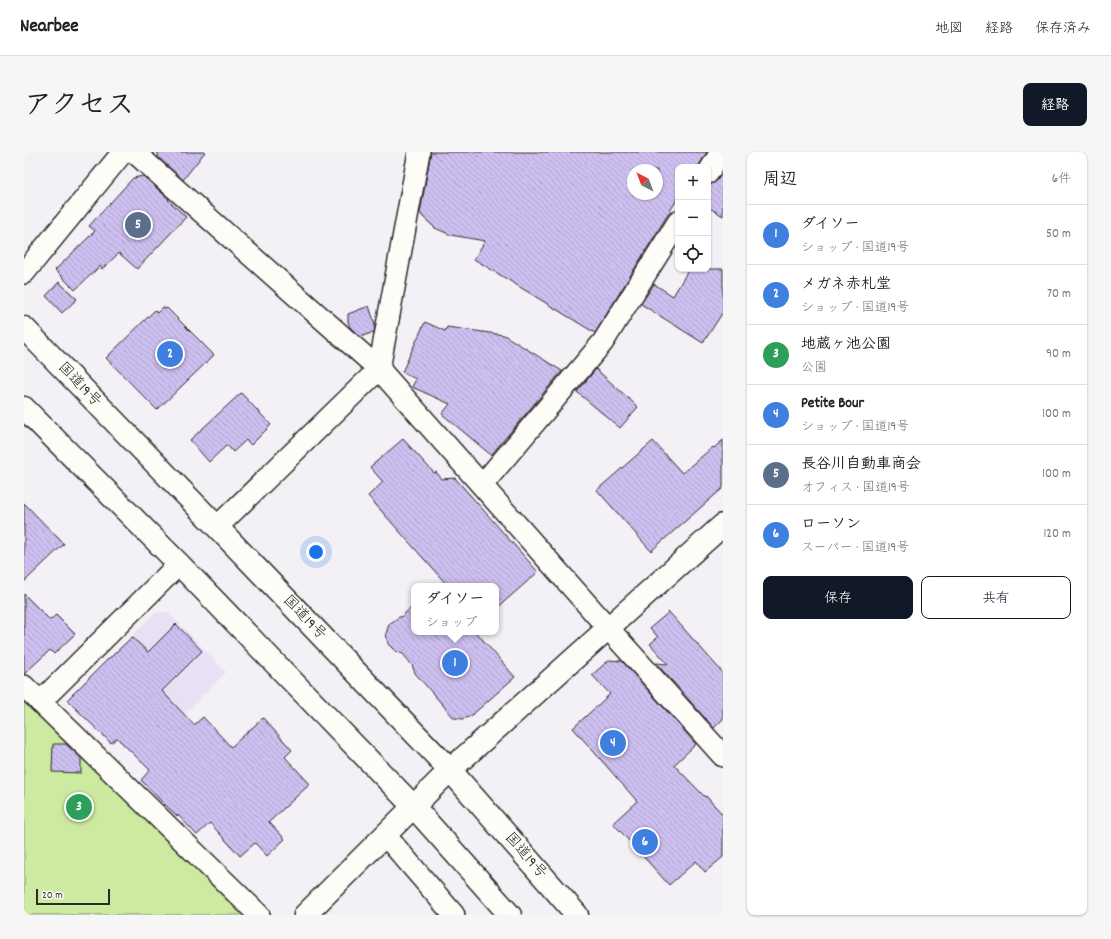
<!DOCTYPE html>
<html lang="ja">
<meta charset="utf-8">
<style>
:root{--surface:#fff;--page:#f6f6f6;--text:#222;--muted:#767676;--line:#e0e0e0;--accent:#111827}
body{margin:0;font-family:Dekko,"Klee One",sans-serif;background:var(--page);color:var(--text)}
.controls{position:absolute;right:12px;top:12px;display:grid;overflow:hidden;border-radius:8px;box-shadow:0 1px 3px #0004}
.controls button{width:36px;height:36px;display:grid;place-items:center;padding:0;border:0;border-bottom:1px solid var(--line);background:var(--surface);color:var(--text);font:20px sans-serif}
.compass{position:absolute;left:603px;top:12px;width:36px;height:36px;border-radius:50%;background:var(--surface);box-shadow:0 1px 3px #0004;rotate:318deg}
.scale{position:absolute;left:12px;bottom:10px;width:74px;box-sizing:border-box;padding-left:4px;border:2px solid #2b2b2b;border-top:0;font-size:11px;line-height:14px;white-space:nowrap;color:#2b2b2b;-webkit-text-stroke:3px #fdfcf7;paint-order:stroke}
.you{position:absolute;left:292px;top:400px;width:14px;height:14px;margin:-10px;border:3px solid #fff;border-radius:50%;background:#1a73e8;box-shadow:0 0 0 6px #1a73e833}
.badge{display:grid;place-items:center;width:26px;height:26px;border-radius:50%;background:var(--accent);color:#fff;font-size:13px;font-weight:700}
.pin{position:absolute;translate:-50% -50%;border:2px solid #fff;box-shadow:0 1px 4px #0006}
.popup{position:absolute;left:387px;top:431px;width:88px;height:52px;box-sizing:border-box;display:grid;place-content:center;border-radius:8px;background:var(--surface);filter:drop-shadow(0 1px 3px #0005);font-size:13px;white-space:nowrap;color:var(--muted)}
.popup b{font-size:15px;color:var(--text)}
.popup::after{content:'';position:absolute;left:50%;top:100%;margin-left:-8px;border:8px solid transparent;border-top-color:var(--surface)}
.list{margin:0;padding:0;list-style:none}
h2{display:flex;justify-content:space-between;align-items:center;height:52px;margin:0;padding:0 16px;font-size:17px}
h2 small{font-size:13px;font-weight:400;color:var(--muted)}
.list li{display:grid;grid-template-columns:26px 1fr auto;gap:12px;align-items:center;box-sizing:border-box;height:60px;padding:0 16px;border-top:1px solid var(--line)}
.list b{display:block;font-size:15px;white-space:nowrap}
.list p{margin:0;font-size:13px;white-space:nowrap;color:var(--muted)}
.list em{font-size:13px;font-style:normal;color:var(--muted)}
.actions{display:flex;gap:8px;padding:12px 16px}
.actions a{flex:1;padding:9px 0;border:1px solid var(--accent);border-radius:8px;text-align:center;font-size:14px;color:var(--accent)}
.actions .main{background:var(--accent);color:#fff}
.icon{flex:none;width:22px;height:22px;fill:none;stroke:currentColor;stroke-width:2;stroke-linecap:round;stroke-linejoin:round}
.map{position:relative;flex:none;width:699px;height:763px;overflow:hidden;border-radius:8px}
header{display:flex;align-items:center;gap:24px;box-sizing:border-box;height:56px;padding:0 20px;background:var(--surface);border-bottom:1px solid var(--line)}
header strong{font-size:19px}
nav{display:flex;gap:22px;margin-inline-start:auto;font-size:14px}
.intro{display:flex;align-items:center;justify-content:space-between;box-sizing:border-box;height:96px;padding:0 24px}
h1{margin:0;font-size:28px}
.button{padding:10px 18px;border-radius:8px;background:var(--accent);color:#fff;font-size:14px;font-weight:700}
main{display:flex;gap:24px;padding:0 24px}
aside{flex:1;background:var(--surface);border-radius:8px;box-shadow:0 1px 3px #0004}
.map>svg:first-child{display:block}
.built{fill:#e8e1f4}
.park{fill:#cdeaa1;stroke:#7c8a66}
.building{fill:url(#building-back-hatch);stroke:#2b2b2b;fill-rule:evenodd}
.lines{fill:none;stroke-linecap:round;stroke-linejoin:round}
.street-casing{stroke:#2b2b2b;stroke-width:24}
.secondary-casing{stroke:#2b2b2b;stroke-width:25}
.highway-casing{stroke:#2b2b2b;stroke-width:25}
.street{stroke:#fdfcf7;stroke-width:21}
.secondary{stroke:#fdfcf7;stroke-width:22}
.highway{stroke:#fdfcf7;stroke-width:22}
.labels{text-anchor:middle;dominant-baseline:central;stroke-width:3;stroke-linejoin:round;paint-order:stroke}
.street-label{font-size:15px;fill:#2b2b2b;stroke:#fdfcf7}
</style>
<header>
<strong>Nearbee</strong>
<nav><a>地図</a><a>経路</a><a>保存済み</a></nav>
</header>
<div class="intro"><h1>アクセス</h1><a class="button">経路</a></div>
<main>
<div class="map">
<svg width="699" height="763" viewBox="0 0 699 763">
<defs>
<pattern id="building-back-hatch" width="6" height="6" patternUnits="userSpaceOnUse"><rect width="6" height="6" fill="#cdbff0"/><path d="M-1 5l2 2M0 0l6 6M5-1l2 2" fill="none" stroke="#b0a4ce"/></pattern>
</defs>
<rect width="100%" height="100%" fill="#f3f0f6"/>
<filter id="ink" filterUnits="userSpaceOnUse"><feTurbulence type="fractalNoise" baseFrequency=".025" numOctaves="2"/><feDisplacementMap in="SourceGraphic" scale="8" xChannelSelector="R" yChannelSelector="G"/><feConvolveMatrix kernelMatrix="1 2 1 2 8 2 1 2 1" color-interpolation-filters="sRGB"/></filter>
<g filter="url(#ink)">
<path class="built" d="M144,460L202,520L153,570L87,504L131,461Z"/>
<path class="park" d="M0,547L219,763H0Z"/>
<g class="building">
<path d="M134,0H181L159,28L134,5Z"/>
<path d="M407,0H683L674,15H654V46L571,181L450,107L461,89L427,83L411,76L399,65L396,61ZM609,18H633V42H609Z"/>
<path d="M699,20V64L684,55V33L690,31L694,27Z"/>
<path d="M119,24L145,47L144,48L162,65L113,117L95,101L78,117L76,114L51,138L31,118L71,79L65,74L109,26Z"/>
<path d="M665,117H699V160L679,191L617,152L630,132L649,144Z"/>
<path d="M35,130L53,147L38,161L22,144Z"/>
<path d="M345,154L351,172L350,180L336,185L326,175L324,170V162Z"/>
<path d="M139,155L142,157L143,156L190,203L133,258L82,206L131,158L133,161Z"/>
<path d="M401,170L421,179L423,175L480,183L538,219L467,303L418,262L426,252L388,235L392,227L378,220Z"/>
<path d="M572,217L614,255L596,276L553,240Z"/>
<path d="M217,241L247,273L227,293L222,288L209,300L203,293L185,310L166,288Z"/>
<path d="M379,287L410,321L412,320L418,327L431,326L514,420L472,457V434H424L344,344L359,330L346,315Z"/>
<path d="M699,288V336L627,399L573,338L629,289L658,321L689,295L690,296Z"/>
<path d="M0,351L40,392L0,430Z"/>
<path d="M0,442L26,468L32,463L51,482L30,502L26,498L0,522Z"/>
<path d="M390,453V480H452L491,525L447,564L439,567L430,566L391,521L388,513L379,502L371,499L364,492L362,482L365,472L375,465H377Z"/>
<path d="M645,460L699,521V567L690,576L632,511L644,512L626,492L634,485L626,476Z"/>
<path d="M152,472L178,499L138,539L170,573L179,565L207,595L239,566L268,598L261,605L286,632L245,670L261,687L243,704L231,691L216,704L186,671L173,683L154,663L153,664L138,650L117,628L126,618L93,586L87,591L43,548L86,505H87L108,485L124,500Z"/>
<path d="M585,508L598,509L672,592L650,613L681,645L682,644L699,663V705L681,720L672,709L645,733L589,671L613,649L549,576L586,542L568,523Z"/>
<path d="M29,592H42L57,606V621L28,620Z"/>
</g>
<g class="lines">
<defs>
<g id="street">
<path d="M110,0L355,217L584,476L699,604"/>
<path d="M684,21L697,0"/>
<path d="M0,121L99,0"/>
<path d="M458,333L579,190L654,70"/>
<path d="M193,375L355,217L395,0"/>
<path d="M0,534L235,763"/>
<path d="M16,550L155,412"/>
<path d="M361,683L430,763"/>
</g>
<path id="secondary" d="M281,763L426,618L699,373"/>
<g id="highway">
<path d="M0,176L193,375L426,618L553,763"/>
<path d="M0,256L155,412L389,654L486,763"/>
</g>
</defs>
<use href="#street" class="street-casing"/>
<use href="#secondary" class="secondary-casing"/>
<use href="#highway" class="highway-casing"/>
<use href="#street" class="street"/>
<use href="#secondary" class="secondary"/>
<use href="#highway" class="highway"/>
</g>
</g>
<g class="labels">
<g class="street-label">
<text transform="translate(55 233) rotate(46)">国道19号</text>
<text transform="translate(280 466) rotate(46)">国道19号</text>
<text transform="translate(501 704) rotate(49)">国道19号</text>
</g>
</g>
</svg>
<div class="controls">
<button>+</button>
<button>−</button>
<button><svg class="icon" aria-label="locate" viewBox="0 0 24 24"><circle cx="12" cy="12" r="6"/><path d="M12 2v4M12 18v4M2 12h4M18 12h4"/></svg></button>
</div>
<svg class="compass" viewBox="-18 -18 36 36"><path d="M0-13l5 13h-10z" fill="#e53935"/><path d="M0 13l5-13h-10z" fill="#767676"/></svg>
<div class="scale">20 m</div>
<div class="you"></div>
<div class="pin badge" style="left:431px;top:511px;background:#3f7fe0">1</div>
<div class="popup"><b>ダイソー</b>ショップ</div>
<div class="pin badge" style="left:146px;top:202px;background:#3f7fe0">2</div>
<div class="pin badge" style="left:55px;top:655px;background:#2e9e5b">3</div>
<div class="pin badge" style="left:589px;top:591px;background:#3f7fe0">4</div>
<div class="pin badge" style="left:114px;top:73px;background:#5c6f8a">5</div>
<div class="pin badge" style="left:621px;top:690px;background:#3f7fe0">6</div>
</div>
<aside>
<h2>周辺<small>6件</small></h2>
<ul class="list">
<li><span class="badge" style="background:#3f7fe0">1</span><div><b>ダイソー</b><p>ショップ · 国道19号</p></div><em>50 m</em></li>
<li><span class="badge" style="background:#3f7fe0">2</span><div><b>メガネ赤札堂</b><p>ショップ · 国道19号</p></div><em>70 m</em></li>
<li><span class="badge" style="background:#2e9e5b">3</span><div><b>地蔵ヶ池公園</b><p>公園</p></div><em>90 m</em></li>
<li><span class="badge" style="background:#3f7fe0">4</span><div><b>Petite Bour</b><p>ショップ · 国道19号</p></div><em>100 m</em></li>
<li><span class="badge" style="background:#5c6f8a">5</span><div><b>長谷川自動車商会</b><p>オフィス · 国道19号</p></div><em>100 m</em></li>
<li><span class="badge" style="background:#3f7fe0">6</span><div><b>ローソン</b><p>スーパー · 国道19号</p></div><em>120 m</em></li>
</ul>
<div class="actions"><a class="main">保存</a><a>共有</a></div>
</aside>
</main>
